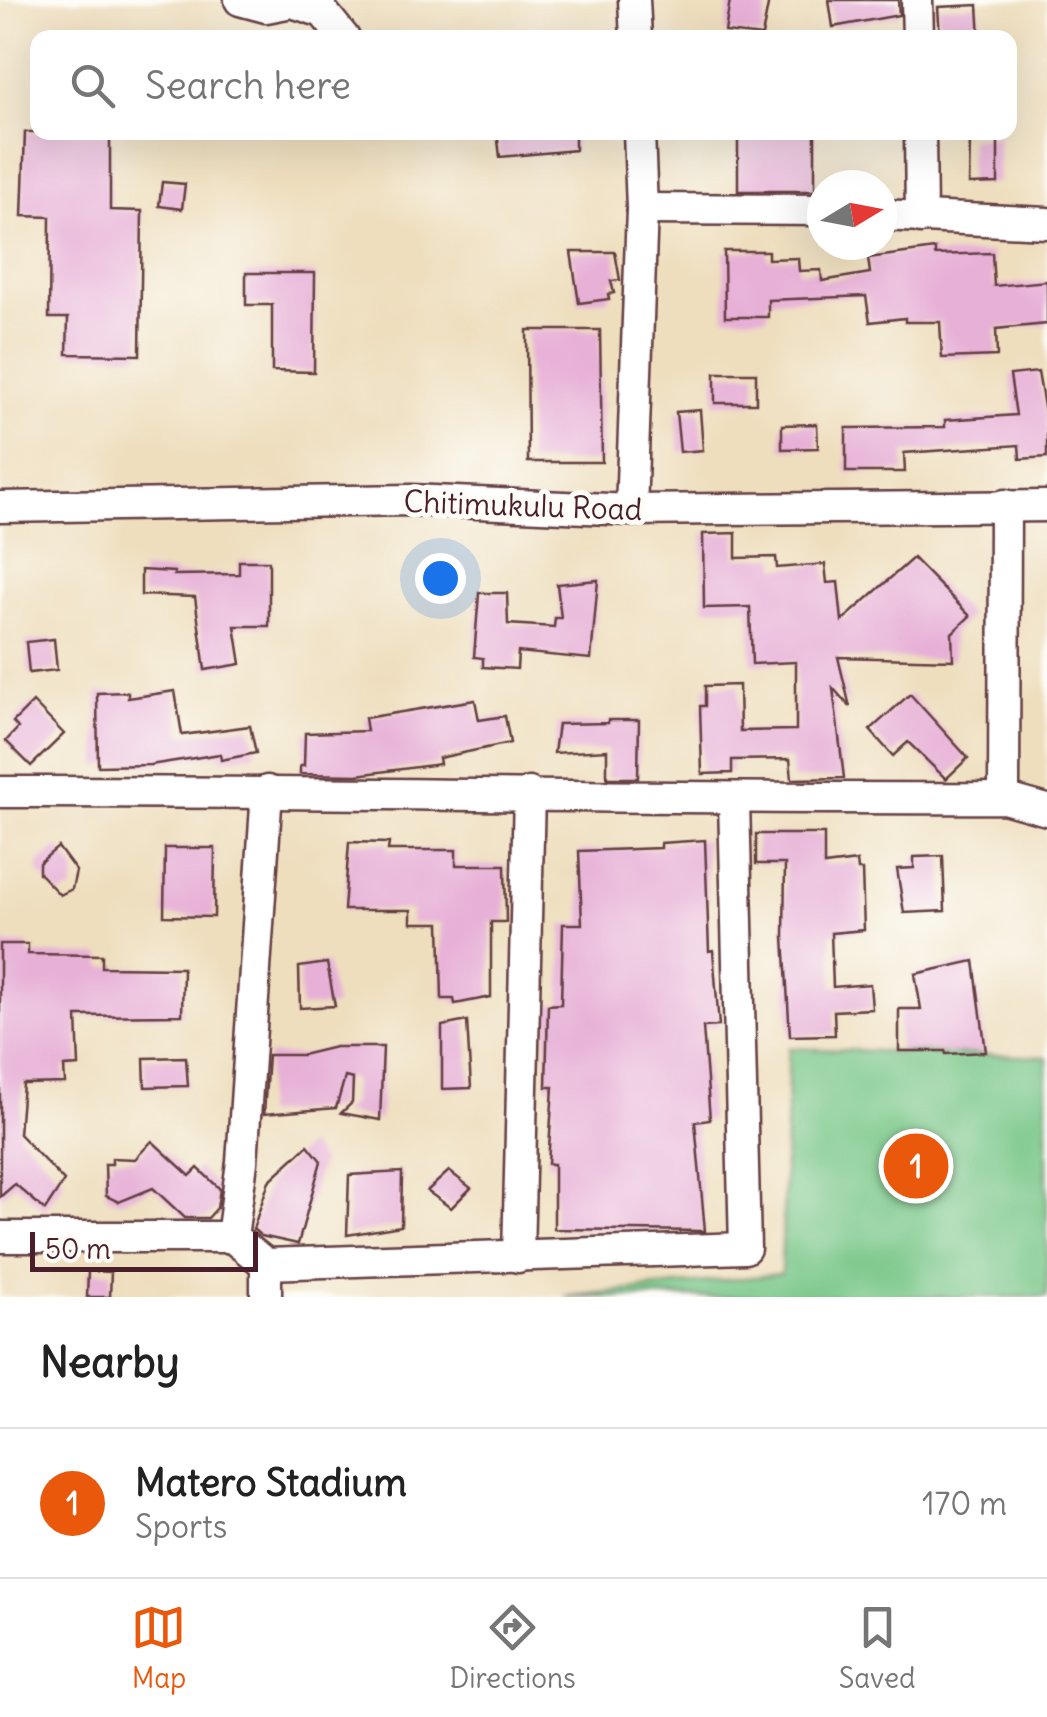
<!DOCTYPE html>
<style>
:root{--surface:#fff;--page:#f2f2f2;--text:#222;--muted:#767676;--line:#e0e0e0;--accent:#ea580c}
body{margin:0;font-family:Delius,sans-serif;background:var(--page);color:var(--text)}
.compass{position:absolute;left:807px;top:170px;width:90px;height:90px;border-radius:50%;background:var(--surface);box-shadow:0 10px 40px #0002;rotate:80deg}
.scale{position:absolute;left:30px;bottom:25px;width:228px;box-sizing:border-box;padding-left:10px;border:5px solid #4a1f2b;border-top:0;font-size:28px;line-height:35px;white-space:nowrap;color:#4a1f2b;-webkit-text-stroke:8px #fdfcf7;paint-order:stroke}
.you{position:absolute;left:440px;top:578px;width:35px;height:35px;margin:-25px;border:8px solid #fff;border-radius:50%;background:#1a73e8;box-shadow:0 0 0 15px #1a73e833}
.badge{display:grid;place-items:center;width:65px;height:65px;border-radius:50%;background:var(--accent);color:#fff;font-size:32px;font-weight:700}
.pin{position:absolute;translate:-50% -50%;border:5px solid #fff;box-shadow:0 2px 10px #0006}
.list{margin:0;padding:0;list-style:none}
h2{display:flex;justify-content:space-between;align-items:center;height:130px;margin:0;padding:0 40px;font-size:42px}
h2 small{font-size:32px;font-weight:400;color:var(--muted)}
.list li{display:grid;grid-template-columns:65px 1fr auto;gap:30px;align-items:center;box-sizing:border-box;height:150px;padding:0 40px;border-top:2px solid var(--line)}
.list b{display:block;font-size:38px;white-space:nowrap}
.list p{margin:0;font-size:32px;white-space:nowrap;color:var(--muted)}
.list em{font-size:32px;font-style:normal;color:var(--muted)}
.icon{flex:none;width:55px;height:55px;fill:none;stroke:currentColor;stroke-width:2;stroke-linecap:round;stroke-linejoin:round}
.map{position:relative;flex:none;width:1047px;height:1297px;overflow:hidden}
.search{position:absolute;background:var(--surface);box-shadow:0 10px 40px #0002;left:30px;right:30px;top:30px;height:110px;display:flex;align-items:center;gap:25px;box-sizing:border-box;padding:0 35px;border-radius:20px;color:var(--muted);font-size:38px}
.sheet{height:280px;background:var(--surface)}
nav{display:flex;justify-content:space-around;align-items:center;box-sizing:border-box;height:140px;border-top:2px solid var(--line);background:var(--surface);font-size:28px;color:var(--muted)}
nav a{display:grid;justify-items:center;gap:5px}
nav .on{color:var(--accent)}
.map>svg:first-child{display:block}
.pitch{fill:#77c687;stroke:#607259;stroke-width:2.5}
.building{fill:#e7b0d7}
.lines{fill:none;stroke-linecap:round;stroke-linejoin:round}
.minor-casing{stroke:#633c41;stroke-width:35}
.minor{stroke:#fff;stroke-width:30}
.labels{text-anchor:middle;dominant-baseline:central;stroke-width:10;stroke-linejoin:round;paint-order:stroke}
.street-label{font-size:30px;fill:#4a1f2b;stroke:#fdfcf7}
</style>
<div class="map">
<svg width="1047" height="1297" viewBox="0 0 1047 1297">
<rect width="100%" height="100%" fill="#fdfcf7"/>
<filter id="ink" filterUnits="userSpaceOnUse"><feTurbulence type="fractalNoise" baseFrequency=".01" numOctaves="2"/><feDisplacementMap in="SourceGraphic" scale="20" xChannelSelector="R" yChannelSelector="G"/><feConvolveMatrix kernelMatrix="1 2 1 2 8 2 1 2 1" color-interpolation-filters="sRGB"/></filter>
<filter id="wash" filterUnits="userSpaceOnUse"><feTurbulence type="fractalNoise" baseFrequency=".0048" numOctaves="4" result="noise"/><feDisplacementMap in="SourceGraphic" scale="40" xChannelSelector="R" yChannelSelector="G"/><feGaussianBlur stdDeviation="2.25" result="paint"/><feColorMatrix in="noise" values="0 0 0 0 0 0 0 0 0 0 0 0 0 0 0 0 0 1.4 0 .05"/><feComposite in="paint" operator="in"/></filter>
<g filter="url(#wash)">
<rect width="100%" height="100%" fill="#eedebe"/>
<path class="pitch" d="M789,1048L1047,1057V1297H564L781,1274Z"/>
<g id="blocks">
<g class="building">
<path d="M730,0H769L762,36L725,32Z"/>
<path d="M829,0H898L899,15L833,27Z"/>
<path d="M978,5L980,38H940L938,7Z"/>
<path d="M25,132H110V210L142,211L140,355L67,354L68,318H49L50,217L22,216Z"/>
<path d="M497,132H575V150L500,157Z"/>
<rect x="738" y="132" width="77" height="59"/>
<path d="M998,136V183L969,184L970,138Z"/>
<path d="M162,182L185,184L182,209L159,206Z"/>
<path d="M935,249V255L992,253L994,286L1047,281V324L996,329L997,356L942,358L940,322H905V318L870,322L866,296L768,300V317H725L724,251H768V259L798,258L799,271L821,270L822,281L870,273L868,258Z"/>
<path d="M571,252H615L620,280L611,281L614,293L608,294L609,299L579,303Z"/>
<path d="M246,273H315L314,372L272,371V305H246Z"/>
<path d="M527,330H600L602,462H528Z"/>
<path d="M1038,372L1047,424V457L1020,459L1019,445L904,453L905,472H846V428L945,427V420L1016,415L1010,375Z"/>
<rect x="715" y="373" width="41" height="30"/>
<path d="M700,410L703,450L680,452L676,412Z"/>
<path d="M817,424L818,448L782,449V425Z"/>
<path d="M736,533V558L776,557L777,568L825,564L827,583L838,582L842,621L913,558L970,616L952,633L953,660L838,657L850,707L833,688L844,778L792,779L790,759L732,760V773L702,774L700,706H705V686L739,685L740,731L796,730V662L752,664L750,607L704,608L703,534Z"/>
<path d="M239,561H269V626H235L241,664L205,670L195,597L141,595V570L174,572V575L239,574Z"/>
<path d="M598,580L591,659L518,652L517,669L483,667V658L474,657L479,593H507L508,624L554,627L555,618H561L557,584Z"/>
<path d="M54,639L57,670L29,673L26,642Z"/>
<path d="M175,691L182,735L250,726L256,753L221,760L220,754L150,765L98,766L97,693L128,692V698Z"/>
<path d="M910,694L968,758L946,779L908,742L893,756L870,730Z"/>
<path d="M475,700L479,720L505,716L510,743L439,758L440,764L357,775L300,774V766H304L305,733L367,731L365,718Z"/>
<path d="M33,702L64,734L31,766L6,741L18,728L13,722Z"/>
<path d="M608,720H639L638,778H607V750L554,753L558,724L608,723Z"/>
<path d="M756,834H824V865L857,861L858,870H862L864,930L831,933L833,987L870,984L872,1009L834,1011L835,1035L790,1036L784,937L785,864H756Z"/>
<path d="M705,840L709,951L713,950L719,1026L703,1027L710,1120L695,1122L705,1231L554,1229V1164H548L553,1087H546L548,1005L561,1004L563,924H582L579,851L661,848V843Z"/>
<path d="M349,842L389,843L388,850H456V865H505L506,922H491V997L455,1004L454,999H442L440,923H411V910H344Z"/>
<path d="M58,847L76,871L72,889L60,895L39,873V863Z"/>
<path d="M165,848H215L214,917L164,916Z"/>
<path d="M943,856L945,911L904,913L897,869L914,868V857Z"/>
<path d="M0,944H28V954L102,955V967L183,968L182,1015L77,1016L79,1066L64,1067L65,1083L23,1084L19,1134L64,1181L45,1210L15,1184L0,1197Z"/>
<path d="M974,961L986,1052L946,1054L945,1051H899V1009H921L915,974Z"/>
<path d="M327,963L335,1006L300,1008L299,967Z"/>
<path d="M467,1021L471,1088L442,1089V1026Z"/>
<path d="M335,1047H383L380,1120L341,1113L352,1103L353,1079L345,1077L336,1108L264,1114L268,1055H302Z"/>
<path d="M186,1057L188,1086L145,1087L144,1058Z"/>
<path d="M152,1141L190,1176L198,1168L220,1189L217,1208L208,1218H185L153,1188L119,1202L106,1196L105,1164H112V1158L135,1159Z"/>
<path d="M308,1145L321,1161L298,1244L261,1236L253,1229L269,1181Z"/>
<path d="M449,1171L471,1188L451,1208L427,1191Z"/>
<path d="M402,1172L401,1226L347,1235L349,1175Z"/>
<path d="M88,1271L111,1272L110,1297H87Z"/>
</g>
</g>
</g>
<g filter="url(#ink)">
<use href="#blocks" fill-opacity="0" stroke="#633c41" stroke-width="2.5"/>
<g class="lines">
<defs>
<g id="minor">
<path d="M240,0L266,7L292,2L323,12L344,38"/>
<path d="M634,0L636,38"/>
<path d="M917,0L918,38"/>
<path d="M920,132L921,218"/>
<path d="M642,209L822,210"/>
<path d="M882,215L1047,223"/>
<path d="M0,507L411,500L631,510L1047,506"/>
<path d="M631,510L642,209L639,132"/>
<path d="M0,792C335,791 669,800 1004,798L1047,810"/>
<path d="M1004,798L1005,505"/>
<path d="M0,1237H232"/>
<path d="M518,1257L529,793"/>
<path d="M266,1264L745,1248L734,800"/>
<path d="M266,1297V1264L232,1237L242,1162L267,791"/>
</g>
</defs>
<use href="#minor" class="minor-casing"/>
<use href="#minor" class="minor"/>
</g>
</g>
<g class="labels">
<g class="street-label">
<text transform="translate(523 505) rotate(2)">Chitimukulu Road</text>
</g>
</g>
</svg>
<svg class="compass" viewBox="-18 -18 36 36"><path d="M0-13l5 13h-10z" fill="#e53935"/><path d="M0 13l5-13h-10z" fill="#767676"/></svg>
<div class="scale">50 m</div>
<div class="you"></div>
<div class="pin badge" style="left:916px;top:1166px">1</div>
<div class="search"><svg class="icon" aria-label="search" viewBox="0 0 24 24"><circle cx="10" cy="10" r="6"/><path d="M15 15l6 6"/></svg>Search here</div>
</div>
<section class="sheet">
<h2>Nearby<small></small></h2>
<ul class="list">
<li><span class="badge">1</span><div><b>Matero Stadium</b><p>Sports</p></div><em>170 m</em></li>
</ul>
</section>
<nav>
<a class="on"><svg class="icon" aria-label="map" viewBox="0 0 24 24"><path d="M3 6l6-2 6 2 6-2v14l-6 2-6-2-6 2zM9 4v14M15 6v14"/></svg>Map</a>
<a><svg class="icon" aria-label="directions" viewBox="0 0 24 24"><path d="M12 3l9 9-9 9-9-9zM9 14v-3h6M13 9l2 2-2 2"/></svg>Directions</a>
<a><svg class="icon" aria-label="saved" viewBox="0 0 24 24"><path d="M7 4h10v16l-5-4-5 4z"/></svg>Saved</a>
</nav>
